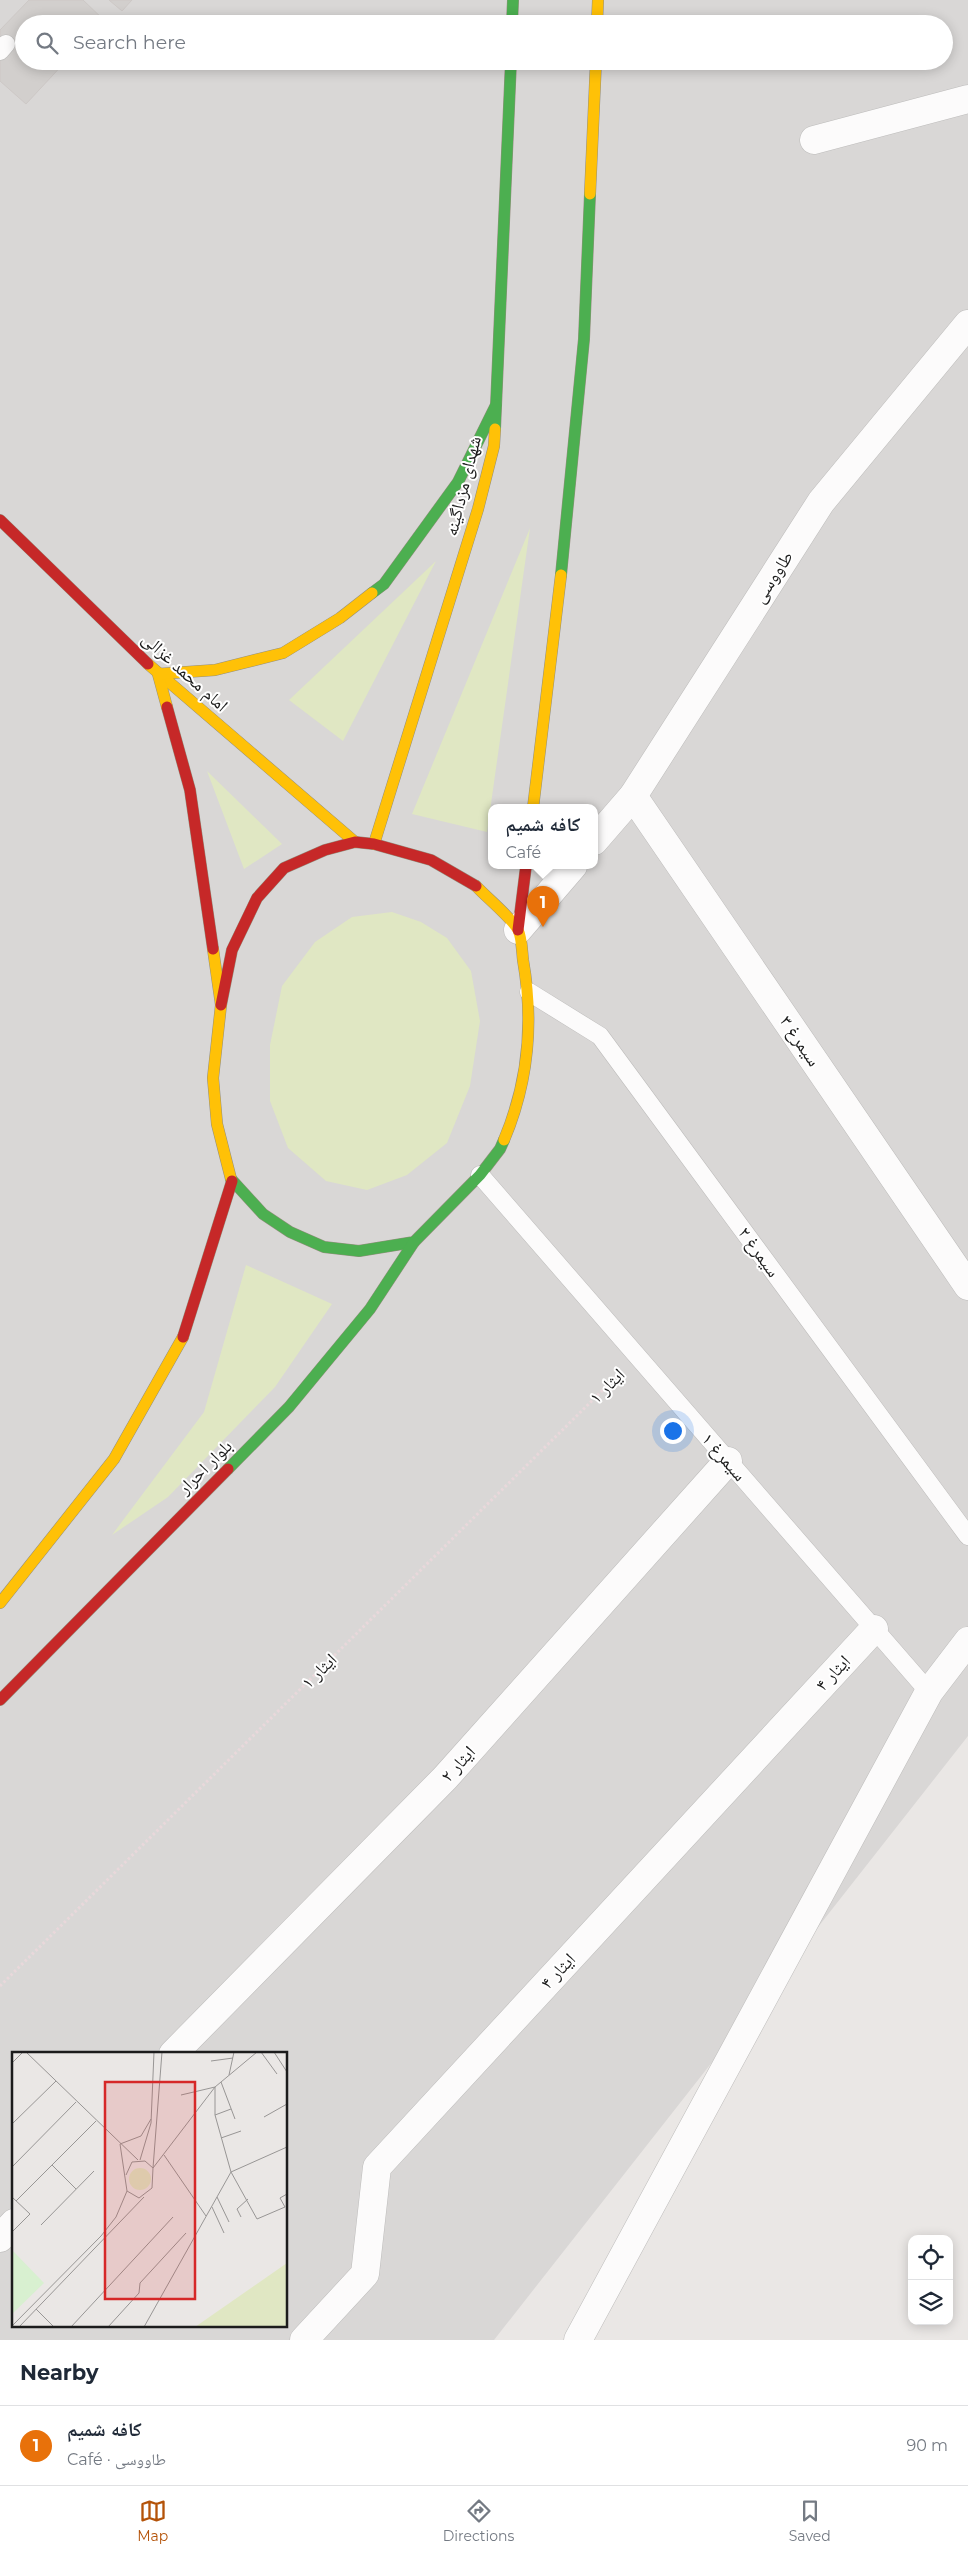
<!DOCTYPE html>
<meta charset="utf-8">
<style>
:root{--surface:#fff;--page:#f2f2f3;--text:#1f2937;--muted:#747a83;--line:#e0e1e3;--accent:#b45309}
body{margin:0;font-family:Montserrat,"Noto Naskh Arabic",sans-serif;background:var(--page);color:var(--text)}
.controls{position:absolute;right:15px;bottom:15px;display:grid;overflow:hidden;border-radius:10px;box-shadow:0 2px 12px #0003}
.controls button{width:45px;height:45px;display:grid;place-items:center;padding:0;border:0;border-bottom:1px solid var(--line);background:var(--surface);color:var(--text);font:25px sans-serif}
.you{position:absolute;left:672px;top:1430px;width:18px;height:18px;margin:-12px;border:4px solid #fff;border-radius:50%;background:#1a73e8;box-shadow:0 0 0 8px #1a73e833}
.badge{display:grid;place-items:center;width:32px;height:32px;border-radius:50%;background:var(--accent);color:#fff;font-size:16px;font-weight:700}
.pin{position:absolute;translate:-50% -41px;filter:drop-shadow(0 1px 2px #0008)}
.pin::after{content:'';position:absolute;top:26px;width:18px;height:15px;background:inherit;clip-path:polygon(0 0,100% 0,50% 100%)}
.popup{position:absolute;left:488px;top:804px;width:110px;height:65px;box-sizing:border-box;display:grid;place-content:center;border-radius:10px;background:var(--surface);filter:drop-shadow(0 1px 4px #0005);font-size:16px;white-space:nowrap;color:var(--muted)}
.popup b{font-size:19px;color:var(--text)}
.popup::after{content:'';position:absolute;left:50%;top:100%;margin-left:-10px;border:10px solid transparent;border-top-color:var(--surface)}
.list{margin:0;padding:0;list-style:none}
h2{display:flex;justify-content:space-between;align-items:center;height:65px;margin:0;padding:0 20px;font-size:21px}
h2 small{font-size:16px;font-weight:400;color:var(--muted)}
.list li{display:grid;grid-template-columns:32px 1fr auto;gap:15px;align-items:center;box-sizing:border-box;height:80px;padding:0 20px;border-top:1px solid var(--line)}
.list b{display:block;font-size:19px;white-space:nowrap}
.list p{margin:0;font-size:16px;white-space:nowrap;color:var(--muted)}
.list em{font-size:16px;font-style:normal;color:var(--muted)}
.icon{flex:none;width:28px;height:28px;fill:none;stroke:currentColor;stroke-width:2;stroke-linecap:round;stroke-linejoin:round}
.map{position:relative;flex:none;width:968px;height:2340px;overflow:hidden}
.search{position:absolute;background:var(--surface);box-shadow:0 2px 12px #0003;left:15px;right:15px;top:15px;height:55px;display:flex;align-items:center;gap:12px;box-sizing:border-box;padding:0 18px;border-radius:28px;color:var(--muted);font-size:19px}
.sheet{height:145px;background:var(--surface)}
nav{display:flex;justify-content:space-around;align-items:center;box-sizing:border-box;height:70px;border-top:1px solid var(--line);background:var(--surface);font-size:14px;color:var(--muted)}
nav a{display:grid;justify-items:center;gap:2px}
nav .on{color:var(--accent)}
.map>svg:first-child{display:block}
.residential{fill:#d9d7d6;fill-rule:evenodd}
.grass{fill:#e0e7c3}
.building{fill:#d2cfcd;stroke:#cdc8c6}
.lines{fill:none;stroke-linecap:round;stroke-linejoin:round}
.lane-casing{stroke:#bdbcbb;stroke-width:19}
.street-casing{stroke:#bdbcbb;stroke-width:29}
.fast-casing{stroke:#948f7e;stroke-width:12}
.slow-casing{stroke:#948f7e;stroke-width:12}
.jam-casing{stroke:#948f7e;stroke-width:12}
.path{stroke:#e9d8db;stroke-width:3;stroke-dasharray:2.5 2.5;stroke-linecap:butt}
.lane{stroke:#fcfbfb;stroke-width:18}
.street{stroke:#fcfbfb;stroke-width:28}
.fast{stroke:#4caf50;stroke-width:11}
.slow{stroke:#ffc107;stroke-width:11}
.jam{stroke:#c62828;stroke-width:11}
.labels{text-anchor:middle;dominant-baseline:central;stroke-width:4;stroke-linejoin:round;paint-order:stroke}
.street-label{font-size:18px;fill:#1c1c1c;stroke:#fff}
.inset-road{fill:none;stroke:#989695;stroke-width:1}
.view{fill:#d62828;fill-opacity:0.15;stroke:#d62828;stroke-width:2.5}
.inset-edge{fill:none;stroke:#1c1c1c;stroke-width:2.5}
</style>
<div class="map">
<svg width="968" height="2340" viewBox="0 0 968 2340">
<rect width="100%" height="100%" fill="#eae7e5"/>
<path class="residential" d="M0,0H968V1736L494,2340H0ZM24,24H944V61H24ZM492,808H594V866H492ZM14,2054H286V2326H14Z"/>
<g class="grass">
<path d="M530,528L487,832L412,814Z"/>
<path d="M436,561L343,741L289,700Z"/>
<path d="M207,771L282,844L244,869Z"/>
<path d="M392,912L421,922L447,938L471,971L480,1021L470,1086L447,1143L407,1175L367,1190L326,1181L288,1148L270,1101V1045L282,986L315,942L352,917Z"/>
<path d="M246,1265L332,1304L275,1387L168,1497L112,1535L204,1412Z"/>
</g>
<g class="building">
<path d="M29,0H83L105,21L102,24H24V61H66L26,104L0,81V30Z"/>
<path d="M109,0H132L122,11Z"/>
</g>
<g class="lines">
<defs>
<g id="lane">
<path d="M0,51L6,44"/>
<path d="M529,992L600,1036L968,1536"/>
<path d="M480,1175L929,1692"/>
</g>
<g id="street">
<path d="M814,140L968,99"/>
<path d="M633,796L968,1286"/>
<path d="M594,841L633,796L821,502L968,324"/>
<path d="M518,930L573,866"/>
<path d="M173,2054L445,1778L728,1461"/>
<path d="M0,2238L14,2223"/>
<path d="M304,2340L365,2274L377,2167L874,1629"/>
<path d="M578,2340L929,1692L968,1641"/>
</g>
<g id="fast">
<path d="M512,24L513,0"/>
<path d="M495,429L511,61"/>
<path d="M561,575L584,339L590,194"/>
<path d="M372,593L384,584L458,482L496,405"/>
<path d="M231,1179L263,1214L290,1232L324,1247L359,1251L414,1242L480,1175L500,1149L504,1140"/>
<path d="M228,1469L289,1407L370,1309L414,1242"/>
</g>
<g id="slow">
<path d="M597,24L598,0"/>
<path d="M590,194L596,61"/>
<path d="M148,664L355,842"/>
<path d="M167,707L158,674L215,670L283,653L340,618L372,593"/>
<path d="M533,808L561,575"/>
<path d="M374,844L478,509L494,446L495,429"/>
<path d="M476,886C485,896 513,919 518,930C522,938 522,952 523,960C534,1022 528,1083 504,1140"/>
<path d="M213,949L221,1005L213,1078L217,1124L231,1179"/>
<path d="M0,1603L114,1459L183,1337"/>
</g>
<g id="jam">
<path d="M0,520L148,664"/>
<path d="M167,707L190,790L213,949"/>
<path d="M518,930L526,866"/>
<path d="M221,1005L232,950L257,898L284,868L325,850L355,842L374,844L431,860L476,886"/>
<path d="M183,1337L232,1181"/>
<path d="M0,1700L228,1469"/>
</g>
</defs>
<use href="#lane" class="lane-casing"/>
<use href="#street" class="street-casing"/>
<use href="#fast" class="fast-casing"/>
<use href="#slow" class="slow-casing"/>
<use href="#jam" class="jam-casing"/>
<path class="path" d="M0,1986L616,1377"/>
<use href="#lane" class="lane"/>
<use href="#street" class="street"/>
<use href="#fast" class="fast"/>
<use href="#slow" class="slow"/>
<use href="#jam" class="jam"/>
</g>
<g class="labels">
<g class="street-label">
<text transform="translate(463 486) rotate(-76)">شهدای مزداگینه</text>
<text transform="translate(773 577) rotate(-57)">طاووسی</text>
<text transform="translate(185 672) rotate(42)">امام محمد غزالی</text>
<text transform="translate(800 1041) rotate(56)">سیمرغ ۳</text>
<text transform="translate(759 1252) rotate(54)">سیمرغ ۲</text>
<text transform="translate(607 1386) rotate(-45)">ایثار ۱</text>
<text transform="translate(724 1457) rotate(49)">سیمرغ ۱</text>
<text transform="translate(205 1467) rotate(-45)">بلوار احرار</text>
<text transform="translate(319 1671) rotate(-45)">ایثار ۱</text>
<text transform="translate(833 1673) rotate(-47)">ایثار ۴</text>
<text transform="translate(458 1764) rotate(-48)">ایثار ۲</text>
<text transform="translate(558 1971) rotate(-47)">ایثار ۴</text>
</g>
</g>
<g transform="translate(12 2052)">
<rect width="275" height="275" fill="#eae7e5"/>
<path d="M117 127a11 11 0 1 1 22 0a11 11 0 1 1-22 0ZM275,211V275H183Z" fill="#e0e7c3"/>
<path d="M0,198L32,231L0,262Z" fill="#d8f0d0"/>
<path class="inset-road" d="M14,0L126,108M249,0L265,22M262,0L275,20M199,9L221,6M0,11L11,0M217,23L222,0M209,30L223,67M169,43L203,35V63L219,120L245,167L273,155L268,146L275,142M203,63L219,57M252,65L275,52M0,72L44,29M209,86L229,79M152,103L194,164M128,108L139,71L142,0M40,113L64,137M0,115L64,50M141,116L203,35L245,0M141,116L150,0M219,120L275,95M114,123L120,110L133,109L141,116L140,136L127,146L115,139L108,92L129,84L139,67M0,145L18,162L0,180M205,145L217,170M4,149L84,69M200,155L212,181M229,165L225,157L236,147M29,173L82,119M24,257L42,275M0,274L89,184L104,165L115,139M7,275L132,145M59,275L161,165M96,275L127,241L128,231L174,181M132,275L219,120"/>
<path class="view" d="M93,30H183V247H93Z"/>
<rect width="275" height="275" class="inset-edge"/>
</g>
</svg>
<div class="controls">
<button><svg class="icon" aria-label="locate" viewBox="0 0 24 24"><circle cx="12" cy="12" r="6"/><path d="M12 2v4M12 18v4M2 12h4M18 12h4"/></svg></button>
<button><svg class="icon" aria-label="layers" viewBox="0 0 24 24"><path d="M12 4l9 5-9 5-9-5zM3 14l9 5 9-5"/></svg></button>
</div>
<div class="you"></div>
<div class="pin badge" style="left:543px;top:927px;background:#e8710a">1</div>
<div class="popup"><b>کافه شمیم</b>Café</div>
<div class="search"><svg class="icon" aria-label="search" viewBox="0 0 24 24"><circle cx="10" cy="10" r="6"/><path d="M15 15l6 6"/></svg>Search here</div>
</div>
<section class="sheet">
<h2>Nearby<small></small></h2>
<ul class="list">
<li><span class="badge" style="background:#e8710a">1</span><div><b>کافه شمیم</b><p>Café · طاووسی</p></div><em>90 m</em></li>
</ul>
</section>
<nav>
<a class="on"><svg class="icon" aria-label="map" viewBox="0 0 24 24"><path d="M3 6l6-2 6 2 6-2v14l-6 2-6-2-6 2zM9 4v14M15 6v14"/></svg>Map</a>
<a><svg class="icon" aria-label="directions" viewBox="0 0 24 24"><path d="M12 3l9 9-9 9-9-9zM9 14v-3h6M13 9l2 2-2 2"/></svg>Directions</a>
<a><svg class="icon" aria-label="saved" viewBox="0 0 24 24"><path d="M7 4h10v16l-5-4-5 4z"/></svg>Saved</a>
</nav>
